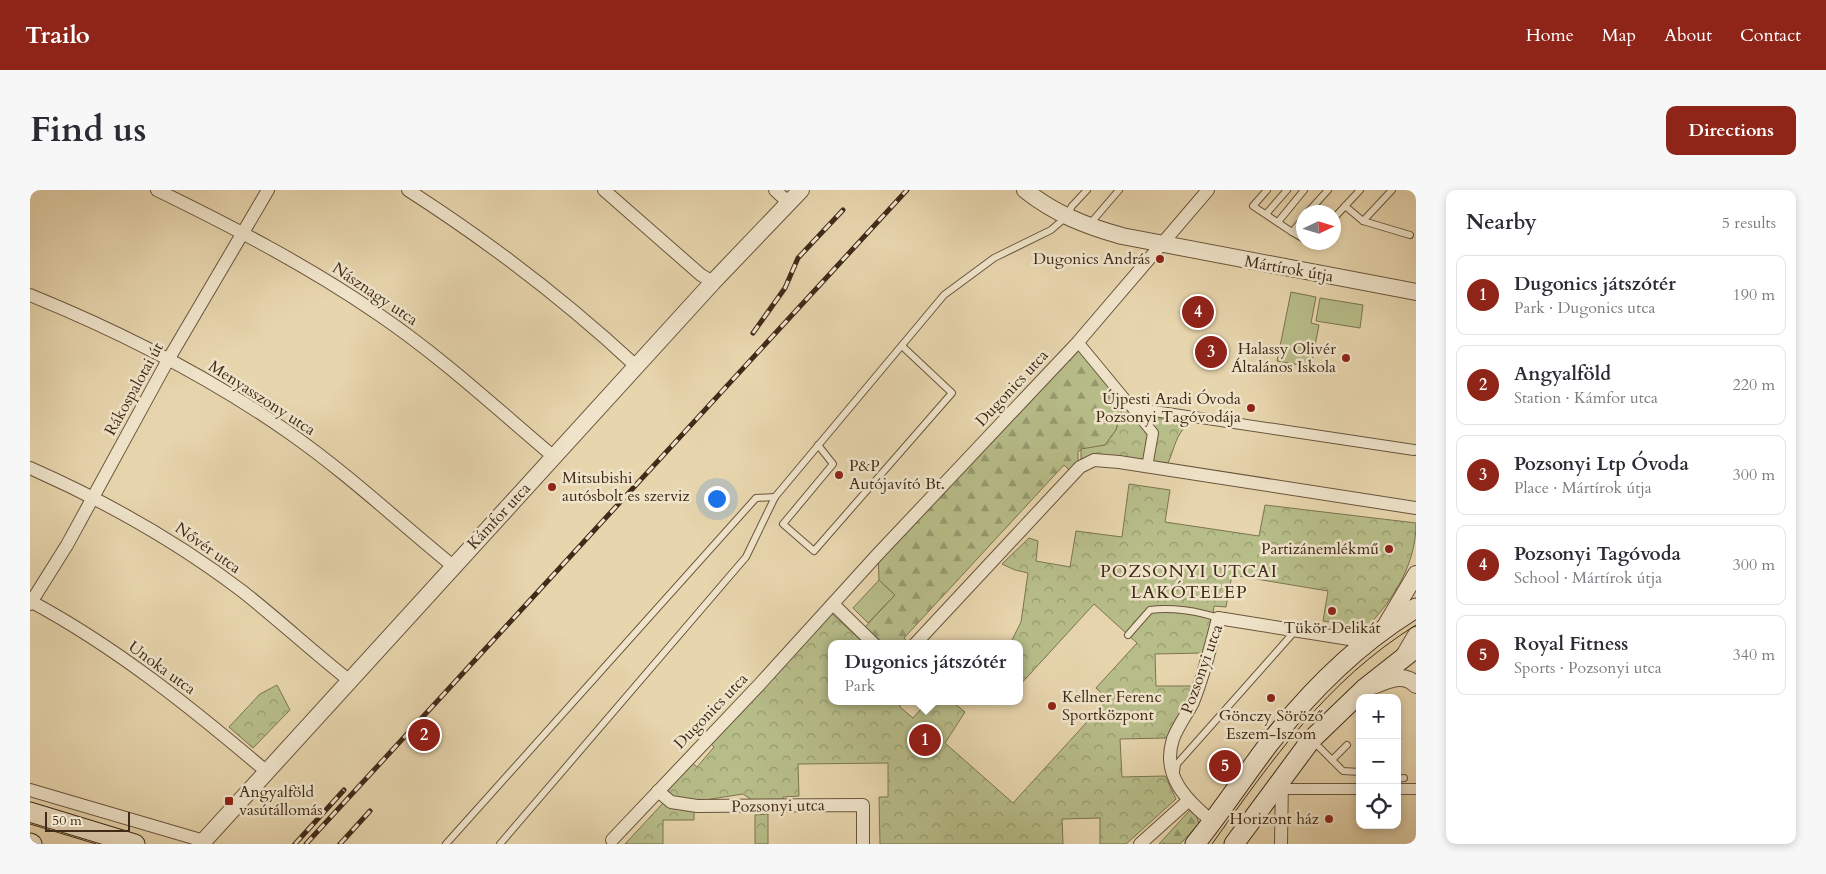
<!DOCTYPE html>
<meta charset="utf-8">
<style>
:root{--surface:#fff;--page:#f7f7f7;--text:#2b2b33;--muted:#7c7c81;--line:#e1e1e2;--accent:#8f2418}
body{margin:0;font-family:Cardo,serif;background:var(--page);color:var(--text)}
.controls{position:absolute;right:15px;bottom:15px;display:grid;overflow:hidden;border-radius:10px;box-shadow:0 2px 8px #0003}
.controls button{width:45px;height:45px;display:grid;place-items:center;padding:0;border:0;border-bottom:1px solid var(--line);background:var(--surface);color:var(--text);font:25px sans-serif}
.compass{position:absolute;left:1266px;top:15px;width:45px;height:45px;border-radius:50%;background:var(--surface);box-shadow:0 2px 8px #0003;rotate:86deg}
.scale{position:absolute;left:15px;bottom:12px;width:85px;box-sizing:border-box;padding-left:5px;border:2px solid #402a18;border-top:0;font-size:14px;line-height:18px;white-space:nowrap;color:#402a18;-webkit-text-stroke:4px #efe4ca;paint-order:stroke}
.you{position:absolute;left:686px;top:308px;width:18px;height:18px;margin:-12px;border:4px solid #fff;border-radius:50%;background:#1a73e8;box-shadow:0 0 0 8px #1a73e833}
.badge{display:grid;place-items:center;width:32px;height:32px;border-radius:50%;background:var(--accent);color:#fff;font-size:16px;font-weight:700}
.pin{position:absolute;translate:-50% -50%;border:2px solid #fff;box-shadow:0 1px 5px #0006}
.popup{position:absolute;left:798px;top:450px;width:195px;height:65px;box-sizing:border-box;display:grid;place-content:center;border-radius:10px;background:var(--surface);filter:drop-shadow(0 1px 4px #0005);font-size:16px;white-space:nowrap;color:var(--muted)}
.popup b{font-size:19px;color:var(--text)}
.popup::after{content:'';position:absolute;left:50%;top:100%;margin-left:-10px;border:10px solid transparent;border-top-color:var(--surface)}
.list{margin:0;padding:0;list-style:none}
h2{display:flex;justify-content:space-between;align-items:center;height:65px;margin:0;padding:0 20px;font-size:21px}
h2 small{font-size:16px;font-weight:400;color:var(--muted)}
.list li{display:grid;grid-template-columns:32px 1fr auto;gap:15px;align-items:center;box-sizing:border-box;height:80px;margin:0 10px 10px;padding:0 10px;border:1px solid var(--line);border-radius:10px}
.list b{display:block;font-size:19px;white-space:nowrap}
.list p{margin:0;font-size:16px;white-space:nowrap;color:var(--muted)}
.list em{font-size:16px;font-style:normal;color:var(--muted)}
.icon{flex:none;width:28px;height:28px;fill:none;stroke:currentColor;stroke-width:2;stroke-linecap:round;stroke-linejoin:round}
.map{position:relative;flex:none;width:1386px;height:654px;overflow:hidden;border-radius:10px}
header{display:flex;align-items:center;gap:30px;box-sizing:border-box;height:70px;padding:0 25px;background:var(--accent);color:#fff}
header strong{font-size:24px}
nav{display:flex;gap:28px;margin-inline-start:auto;font-size:18px}
.intro{display:flex;align-items:center;justify-content:space-between;box-sizing:border-box;height:120px;padding:0 30px}
h1{margin:0;font-size:35px}
.button{padding:12px 22px;border-radius:10px;background:var(--accent);color:#fff;font-size:18px;font-weight:700}
main{display:flex;gap:30px;padding:0 30px}
aside{flex:1;background:var(--surface);border-radius:10px;box-shadow:0 2px 8px #0003}
.map>svg:first-child{display:block}
.green{fill:#b7bd89;stroke:#7c7450}
.forest{fill:url(#forest-firs);stroke:#7c7450}
.park{fill:url(#park-crowns);stroke:#7c7450}
.lines{fill:none;stroke-linecap:round;stroke-linejoin:round}
.service-casing{stroke:#6a553d;stroke-width:8}
.pedestrian-casing{stroke:#6a553d;stroke-width:12}
.minor-casing{stroke:#6a553d;stroke-width:14}
.tertiary-casing{stroke:#6a553d;stroke-width:18}
.secondary-casing{stroke:#402a18;stroke-width:21}
.service{stroke:#efe4ca;stroke-width:6}
.pedestrian{stroke:#efe4ca;stroke-width:10}
.minor{stroke:#efe4ca;stroke-width:12}
.tertiary{stroke:#efe4ca;stroke-width:16}
.secondary{stroke:#efe4ca;stroke-width:19}
.tram{stroke:#402a18;stroke-width:1}
.rail-casing{stroke:#402a18;stroke-width:5}
.rail{stroke:#efe4ca;stroke-width:3;stroke-dasharray:9;stroke-linecap:butt}
.poi-dot{fill:#8f2418;stroke:#efe4ca;stroke-width:2}
.labels{text-anchor:middle;dominant-baseline:central;stroke-width:5;stroke-linejoin:round;paint-order:stroke}
.poi-label{font-size:16px;fill:#402a18;stroke:#efe4ca;text-anchor:end}
.street-label{font-size:16px;fill:#402a18;stroke:#efe4ca}
.neighbourhood-label{font-size:18px;letter-spacing:1px;fill:#402a18;stroke:#efe4ca}
</style>
<header>
<strong>Trailo</strong>
<nav><a>Home</a><a>Map</a><a>About</a><a>Contact</a></nav>
</header>
<div class="intro"><h1>Find us</h1><a class="button">Directions</a></div>
<main>
<div class="map">
<svg width="1386" height="654" viewBox="0 0 1386 654">
<defs>
<pattern id="forest-firs" width="22" height="20" patternUnits="userSpaceOnUse" patternTransform="scale(1.25)"><rect width="22" height="20" fill="#b7bd89"/><path d="M5 1l3.5 6h-7zM16 11l3.5 6h-7z" fill="#969a6f"/></pattern>
<pattern id="park-crowns" width="20" height="18" patternUnits="userSpaceOnUse" patternTransform="scale(1.25)"><rect width="20" height="18" fill="#b7bd89"/><path d="M2 6a3 3 0 1 1 6 0M12 15a3 3 0 1 1 6 0" fill="none" stroke="#969a6f"/></pattern>
</defs>
<rect width="100%" height="100%" fill="#e7d5ad"/>
<filter id="stains"><feTurbulence type="fractalNoise" baseFrequency=".004" numOctaves="4"/><feColorMatrix values="0 0 0 0 .2 0 0 0 0 .09 0 0 0 0 .02 0 0 0 .5 -.17"/></filter>
<radialGradient id="worn" r=".72"><stop offset=".6" stop-color="#630" stop-opacity="0"/><stop offset="1" stop-color="#630" stop-opacity=".3"/></radialGradient>
<g class="green">
<path d="M1261,102L1286,107L1281,133L1289,135L1281,177L1247,171Z"/>
<path d="M1290,108L1333,115L1330,138L1286,131Z"/>
<path d="M849,390L865,405L838,433L823,418Z"/>
</g>
<g class="forest">
<path d="M1047,154L1095,209L1086,240L1075,255L1048,261V273L1039,280L1034,275L874,448L879,454H854L835,437L865,405L849,390L848,364Z"/>
<path d="M1160,620L1166,624L1169,634L1150,654H1129Z"/>
</g>
<g class="park">
<path d="M1095,209L1101,219L1173,229C1146,236 1148,250 1138,273L1127,274L1064,265L1051,269V259L1075,255L1086,240Z"/>
<path d="M1099,294L1140,300L1135,332L1229,346L1235,315L1386,333C1386,378 1360,415 1328,446L1316,444L1317,435L1293,431L1298,401L1202,385L1196,417L1184,416L1181,440L1174,463L1125,464L1126,496H1166L1137,548L1090,549L1092,587L1135,586L1146,609L1096,654H1070V628L1032,629L1033,654H850L849,607H858V573L768,574L769,606L753,607V612H725L713,604L668,611L646,610L635,600L660,571L667,577L684,557L678,551L801,423L835,454H801V511H870V517L883,528L898,511H921L935,522L915,553L983,613L1078,509L1066,498L1107,453L1064,414L989,496V454H980L991,432L998,383L985,380L972,374L999,348L1008,351L1006,371L1040,377L1046,341L1092,347Z"/>
<path d="M247,495L260,520L223,558L199,537L230,504Z"/>
<path d="M634,612L664,620V630H633V654H595Z"/>
<path d="M738,624V654H725V625Z"/>
</g>
<g class="lines">
<defs>
<g id="service">
<path d="M1237,0L1223,16L1262,42L1274,28"/>
<path d="M1315,16L1333,31L1380,45"/>
<path d="M1278,22L1298,0"/>
<path d="M1237,23L1257,0"/>
<path d="M1304,28L1330,0"/>
<path d="M1333,31L1362,0"/>
<path d="M1248,32L1274,0"/>
<path d="M1059,35L1089,0"/>
<path d="M1262,42L1274,49"/>
<path d="M788,255L803,274L753,334L784,361L922,203L872,156"/>
<path d="M1098,445L1120,420C1141,417 1168,421 1188,428"/>
<path d="M1282,550L1313,581L1330,582"/>
<path d="M1302,570L1317,555"/>
<path d="M1146,582L1147,574L1265,441"/>
<path d="M1367,589L1374,588"/>
<path d="M416,654L726,308L745,307"/>
<path d="M470,654L716,367L745,307L914,105L964,68L1021,40L1036,27L1042,16L1057,0"/>
</g>
<g id="pedestrian">
<path d="M1048,152L1123,243L1117,277"/>
<path d="M1104,218L1384,260"/>
<path d="M1252,599H1330"/>
<path d="M1367,599H1386"/>
</g>
<g id="minor">
<path d="M127,0C203,37 278,76 348,124C410,166 466,218 524,267"/>
<path d="M378,0C459,52 536,111 606,176"/>
<path d="M574,0L671,85L683,92"/>
<path d="M745,0L759,13"/>
<path d="M0,105C91,142 181,188 261,244C318,284 369,332 423,376"/>
<path d="M0,278C77,312 145,350 212,401C249,430 283,462 320,491"/>
<path d="M0,411C86,457 163,519 237,582"/>
<path d="M0,414L37,355L138,170L238,0"/>
<path d="M803,414L844,454"/>
<path d="M885,454L1050,277L1064,270L1089,272L1386,318"/>
<path d="M0,600L174,651"/>
<path d="M628,601L641,612L667,616L833,615V654"/>
<path d="M1183,632C1157,611 1131,586 1143,549C1148,536 1157,524 1163,512C1174,485 1181,456 1188,428L1338,452"/>
<path d="M582,650L729,495L848,364L1048,152L1178,0"/>
<path d="M1110,654L1159,610"/>
<path d="M1251,654L1252,589"/>
</g>
<g id="tertiary">
<path d="M995,0C1025,24 1056,36 1092,46L1386,102"/>
<path d="M1354,438L1386,384"/>
<path d="M1373,467L1386,445"/>
<path d="M1343,496C1357,490 1374,482 1386,495"/>
<path d="M171,654L683,92L771,0"/>
</g>
<g id="secondary">
<path d="M0,622L105,654"/>
<path d="M0,653L2,654"/>
<path d="M1165,654C1191,622 1213,588 1238,555C1279,502 1328,453 1386,418"/>
<path d="M1204,654L1281,550L1334,499L1386,458"/>
</g>
</defs>
<use href="#service" class="service-casing"/>
<use href="#pedestrian" class="pedestrian-casing"/>
<use href="#minor" class="minor-casing"/>
<use href="#tertiary" class="tertiary-casing"/>
<use href="#secondary" class="secondary-casing"/>
<use href="#service" class="service"/>
<use href="#pedestrian" class="pedestrian"/>
<use href="#minor" class="minor"/>
<use href="#tertiary" class="tertiary"/>
<use href="#secondary" class="secondary"/>
<g class="tram">
<path d="M0,634L66,654"/>
<path d="M1182,654C1242,570 1296,491 1386,435"/>
</g>
<defs>
<g id="rail">
<path d="M723,143L755,98L768,68L813,20"/>
<path d="M265,654L314,600"/>
<path d="M276,654L877,0"/>
<path d="M310,654L340,621"/>
</g>
</defs>
<use href="#rail" class="rail-casing"/>
<use href="#rail" class="rail"/>
</g>
<g class="poi-dot">
<circle cx="1130" cy="69" r="5"/>
<circle cx="1316" cy="168" r="5"/>
<circle cx="1221" cy="218" r="5"/>
<circle cx="809" cy="285" r="5"/>
<circle cx="522" cy="297" r="5"/>
<circle cx="1359" cy="359" r="5"/>
<circle cx="1302" cy="421" r="5"/>
<circle cx="1241" cy="508" r="5"/>
<circle cx="1022" cy="516" r="5"/>
<rect x="194" y="606" width="10" height="10" rx="2.5"/>
<circle cx="1299" cy="629" r="5"/>
</g>
<g class="labels">
<g class="poi-label">
<text x="1120" y="69">Dugonics András</text>
<text x="1306" y="159">Halassy Olivér<tspan x="1306" dy="18">Általános Iskola</tspan></text>
<text x="1211" y="209">Újpesti Aradi Óvoda<tspan x="1211" dy="18">Pozsonyi Tagóvodája</tspan></text>
<text x="819" y="276" text-anchor="start">P&amp;P<tspan x="819" dy="18">Autójavító Bt.</tspan></text>
<text x="532" y="288" text-anchor="start">Mitsubishi<tspan x="532" dy="18">autósbolt es szerviz</tspan></text>
<text x="1349" y="359">Partizánemlékmű</text>
<text x="1302" y="438" text-anchor="middle">Tükör Delikát</text>
<text x="1032" y="507" text-anchor="start">Kellner Ferenc<tspan x="1032" dy="18">Sportközpont</tspan></text>
<text x="1241" y="526" text-anchor="middle">Gönczy Söröző<tspan x="1241" dy="18">Eszem-Iszom</tspan></text>
<text x="209" y="602" text-anchor="start">Angyalföld<tspan x="209" dy="18">vasútállomás</tspan></text>
<text x="1289" y="629">Horizont ház</text>
</g>
<g class="street-label">
<text transform="translate(1259 79) rotate(10)">Mártírok útja</text>
<text transform="translate(345 104) rotate(34)">Násznagy utca</text>
<text transform="translate(982 198) rotate(-47)">Dugonics utca</text>
<text transform="translate(104 199) rotate(-61)">Rákospalotai út</text>
<text transform="translate(232 208) rotate(33)">Menyasszony utca</text>
<text transform="translate(469 326) rotate(-47)">Kámfor utca</text>
<text transform="translate(178 358) rotate(35)">Nővér utca</text>
<text transform="translate(132 478) rotate(36)">Unoka utca</text>
<text transform="translate(1172 479) rotate(-70)">Pozsonyi utca</text>
<text transform="translate(681 521) rotate(-46)">Dugonics utca</text>
<text transform="translate(748 616) rotate(-1)">Pozsonyi utca</text>
</g>
<g class="neighbourhood-label">
<text x="1159" y="381">POZSONYI UTCAI<tspan x="1159" dy="21">LAKÓTELEP</tspan></text>
</g>
</g>
<rect width="100%" height="100%" filter="url(#stains)"/>
<rect width="100%" height="100%" fill="url(#worn)"/>
</svg>
<div class="controls">
<button>+</button>
<button>−</button>
<button><svg class="icon" aria-label="locate" viewBox="0 0 24 24"><circle cx="12" cy="12" r="6"/><path d="M12 2v4M12 18v4M2 12h4M18 12h4"/></svg></button>
</div>
<svg class="compass" viewBox="-18 -18 36 36"><path d="M0-13l5 13h-10z" fill="#e53935"/><path d="M0 13l5-13h-10z" fill="#7c7c81"/></svg>
<div class="scale">50 m</div>
<div class="you"></div>
<div class="pin badge" style="left:895px;top:550px">1</div>
<div class="popup"><b>Dugonics játszótér</b>Park</div>
<div class="pin badge" style="left:394px;top:545px">2</div>
<div class="pin badge" style="left:1181px;top:162px">3</div>
<div class="pin badge" style="left:1168px;top:122px">4</div>
<div class="pin badge" style="left:1195px;top:576px">5</div>
</div>
<aside>
<h2>Nearby<small>5 results</small></h2>
<ul class="list">
<li><span class="badge">1</span><div><b>Dugonics játszótér</b><p>Park · Dugonics utca</p></div><em>190 m</em></li>
<li><span class="badge">2</span><div><b>Angyalföld</b><p>Station · Kámfor utca</p></div><em>220 m</em></li>
<li><span class="badge">3</span><div><b>Pozsonyi Ltp Óvoda</b><p>Place · Mártírok útja</p></div><em>300 m</em></li>
<li><span class="badge">4</span><div><b>Pozsonyi Tagóvoda</b><p>School · Mártírok útja</p></div><em>300 m</em></li>
<li><span class="badge">5</span><div><b>Royal Fitness</b><p>Sports · Pozsonyi utca</p></div><em>340 m</em></li>
</ul>
</aside>
</main>
